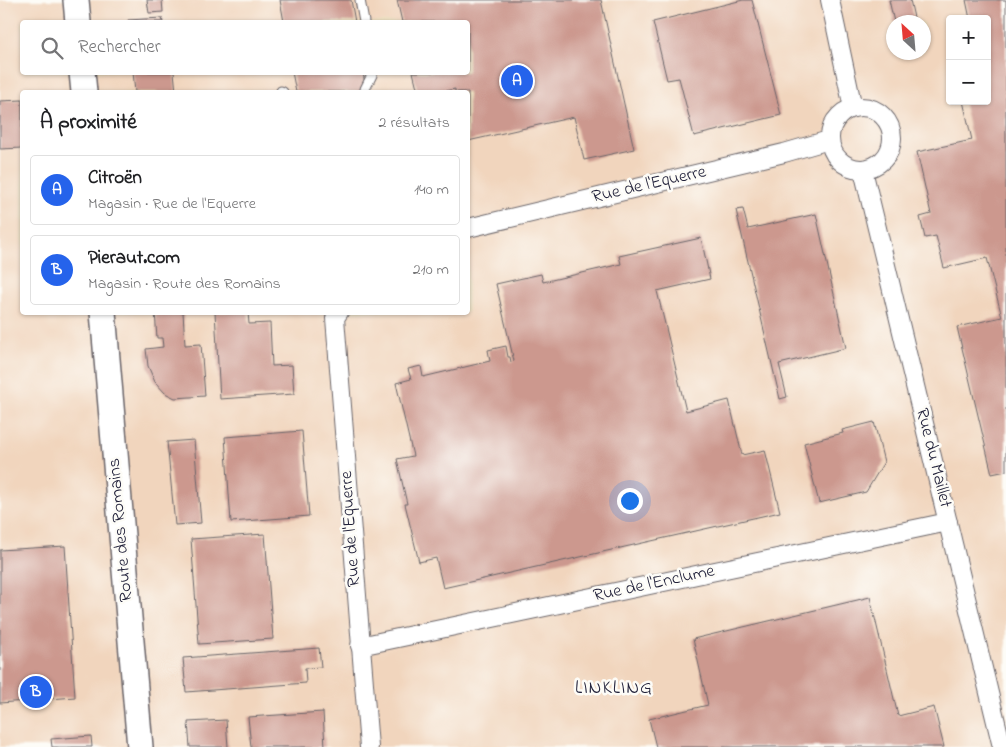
<!DOCTYPE html>
<html lang="fr">
<meta charset="utf-8">
<style>
:root{--surface:#fff;--page:#f6f6f6;--text:#202124;--muted:#757577;--line:#e0e0e0;--accent:#2563eb}
body{margin:0;font-family:"Indie Flower",sans-serif;background:var(--page);color:var(--text)}
.controls{position:absolute;right:15px;top:15px;display:grid;overflow:hidden;border-radius:5px;box-shadow:0 1px 4px #0004}
.controls button{width:45px;height:45px;display:grid;place-items:center;padding:0;border:0;border-bottom:1px solid var(--line);background:var(--surface);color:var(--text);font:25px sans-serif}
.compass{position:absolute;left:886px;top:15px;width:45px;height:45px;border-radius:50%;background:var(--surface);box-shadow:0 1px 4px #0004;rotate:334deg}
.you{position:absolute;left:629px;top:500px;width:18px;height:18px;margin:-12px;border:4px solid #fff;border-radius:50%;background:#1a73e8;box-shadow:0 0 0 8px #1a73e833}
.badge{display:grid;place-items:center;width:32px;height:32px;border-radius:50%;background:var(--accent);color:#fff;font-size:16px;font-weight:700}
.pin{position:absolute;translate:-50% -50%;border:2px solid #fff;box-shadow:0 1px 5px #0006}
.list{margin:0;padding:0;list-style:none}
h2{display:flex;justify-content:space-between;align-items:center;height:65px;margin:0;padding:0 20px;font-size:21px}
h2 small{font-size:16px;font-weight:400;color:var(--muted)}
.list li{display:grid;grid-template-columns:32px 1fr auto;gap:15px;align-items:center;box-sizing:border-box;height:70px;margin:0 10px 10px;padding:0 10px;border:1px solid var(--line);border-radius:5px}
.list b{display:block;font-size:19px;white-space:nowrap}
.list p{margin:0;font-size:16px;white-space:nowrap;color:var(--muted)}
.list em{font-size:16px;font-style:normal;color:var(--muted)}
.icon{flex:none;width:28px;height:28px;fill:none;stroke:currentColor;stroke-width:2;stroke-linecap:round;stroke-linejoin:round}
.map{position:relative;flex:none;width:1006px;height:747px;overflow:hidden}
.search{position:absolute;background:var(--surface);box-shadow:0 1px 4px #0004;left:20px;top:20px;width:450px;height:55px;display:flex;align-items:center;gap:12px;box-sizing:border-box;padding:0 18px;border-radius:5px;color:var(--muted);font-size:19px}
.panel{position:absolute;background:var(--surface);box-shadow:0 1px 4px #0004;left:20px;top:90px;width:450px;height:225px;border-radius:5px}
.map>svg:first-child{display:block}
.built{fill:#f1d5bd;fill-rule:evenodd}
.building{fill:#cc988e}
.lines{fill:none;stroke-linecap:round;stroke-linejoin:round}
.lane-casing{stroke:#696468;stroke-width:11}
.street-casing{stroke:#696468;stroke-width:20}
.secondary-casing{stroke:#696468;stroke-width:28}
.lane{stroke:#fff;stroke-width:9}
.street{stroke:#fff;stroke-width:18}
.secondary{stroke:#fff;stroke-width:25}
.labels{text-anchor:middle;dominant-baseline:central;stroke-width:5;stroke-linejoin:round;paint-order:stroke}
.street-label{font-size:18px;fill:#22223b;stroke:#fdfcf7}
.neighbourhood-label{font-size:19px;letter-spacing:1px;fill:#22223b;stroke:#fdfcf7}
</style>
<div class="map">
<svg width="1006" height="747" viewBox="0 0 1006 747">
<rect width="100%" height="100%" fill="#fdfcf7"/>
<filter id="ink" filterUnits="userSpaceOnUse"><feTurbulence type="fractalNoise" baseFrequency=".02" numOctaves="2"/><feDisplacementMap in="SourceGraphic" scale="10" xChannelSelector="R" yChannelSelector="G"/><feConvolveMatrix kernelMatrix="1 2 1 2 8 2 1 2 1" color-interpolation-filters="sRGB"/></filter>
<filter id="wash" filterUnits="userSpaceOnUse"><feTurbulence type="fractalNoise" baseFrequency=".0096" numOctaves="4" result="noise"/><feDisplacementMap in="SourceGraphic" scale="20" xChannelSelector="R" yChannelSelector="G"/><feGaussianBlur stdDeviation="1.12" result="paint"/><feColorMatrix in="noise" values="0 0 0 0 0 0 0 0 0 0 0 0 0 0 0 0 0 1.4 0 .05"/><feComposite in="paint" operator="in"/></filter>
<g filter="url(#wash)">
<rect width="100%" height="100%" fill="#eddfbd"/>
<path class="built" d="M0,0H1006V747H0ZM950,19H987V101H950ZM22,22H468V72H22ZM894,22H924V52H894ZM22,92H468V312H22Z"/>
<g id="blocks">
<g class="building">
<path d="M147,0H162L163,12L149,13Z"/>
<path d="M280,0H351L355,22H284Z"/>
<path d="M397,0H601L634,149L584,160L574,117L468,141V92H455V89L440,92H418L413,72H468V22H402Z"/>
<path d="M743,0H752L781,115L694,136L679,78L667,80L653,22Z"/>
<path d="M889,0H910L915,22H894Z"/>
<path d="M966,0H1006V471L992,474L957,327L1002,317L987,258L944,268L936,236L925,238L920,217L931,214L917,152L972,140L963,101H987V19H970Z"/>
<path d="M162,18L163,22H128V20Z"/>
<path d="M133,72H174L176,92H135Z"/>
<path d="M292,72H363L366,92H296Z"/>
<path d="M22,100V148L0,149V101Z"/>
<path d="M743,209L748,229L816,214L846,348L779,364L787,397L780,399L736,210Z"/>
<path d="M701,238L710,279L657,291L686,411L729,400L742,455L765,450L780,512L443,588L436,558L419,562L405,504H407L397,459L413,456L396,383L411,379L408,369L421,366L423,377L490,361L488,350L506,346L508,357H510L511,362L514,361L496,284L541,274L543,282L621,264L619,256Z"/>
<path d="M155,312H183L185,345L201,344L205,396L175,398L165,393L155,382L148,366L146,349L163,347L162,338H157Z"/>
<path d="M215,312H248L249,324L270,323L272,366L292,365L294,394L220,399Z"/>
<path d="M874,422L884,462L866,492L819,503L804,443L843,433L842,430Z"/>
<path d="M302,431L309,516L231,522L225,437Z"/>
<path d="M194,440L201,523L175,525L167,442Z"/>
<path d="M265,534L273,639L199,644L191,539Z"/>
<path d="M65,546L75,697L0,703V550Z"/>
<path d="M870,597L898,716L934,707L944,747H656L649,719L708,705L693,639Z"/>
<path d="M319,648L321,667L305,668L306,683L186,692L183,658Z"/>
<path d="M323,712L325,747H251L248,717Z"/>
<path d="M226,720L228,747H190L188,722Z"/>
<path d="M91,736L92,747H52L51,739Z"/>
</g>
</g>
</g>
<g filter="url(#ink)">
<use href="#blocks" fill-opacity="0" stroke="#696468" stroke-width="1"/>
<g class="lines">
<defs>
<g id="lane">
<path d="M360,0L364,22"/>
<path d="M365,89L372,75V72"/>
<path d="M281,91L283,92"/>
</g>
<g id="street">
<path d="M830,0L853,108"/>
<circle cx="861" cy="138" r="31"/>
<path d="M863,170L1002,747"/>
<path d="M468,228L784,153L829,140"/>
<path d="M339,312L335,318L369,747"/>
<path d="M360,646L948,522"/>
</g>
<g id="secondary">
<path d="M76,0L78,22"/>
<path d="M82,72L84,92"/>
<path d="M103,312L140,747"/>
</g>
</defs>
<use href="#lane" class="lane-casing"/>
<use href="#street" class="street-casing"/>
<use href="#secondary" class="secondary-casing"/>
<use href="#lane" class="lane"/>
<use href="#street" class="street"/>
<use href="#secondary" class="secondary"/>
</g>
</g>
<g class="labels">
<g class="street-label">
<text transform="translate(649 185) rotate(-13)">Rue de l'Equerre</text>
<text transform="translate(933 458) rotate(76)">Rue du Maillet</text>
<text transform="translate(351 529) rotate(-94)">Rue de l'Equerre</text>
<text transform="translate(121 530) rotate(-95)">Route des Romains</text>
<text transform="translate(654 584) rotate(-12)">Rue de l'Enclume</text>
</g>
<g class="neighbourhood-label">
<text x="614" y="688">LINKLING</text>
</g>
</g>
</svg>
<div class="controls">
<button>+</button>
<button>−</button>
</div>
<svg class="compass" viewBox="-18 -18 36 36"><path d="M0-13l5 13h-10z" fill="#e53935"/><path d="M0 13l5-13h-10z" fill="#757577"/></svg>
<div class="you"></div>
<div class="pin badge" style="left:517px;top:81px">A</div>
<div class="pin badge" style="left:36px;top:692px">B</div>
<div class="search"><svg class="icon" aria-label="search" viewBox="0 0 24 24"><circle cx="10" cy="10" r="6"/><path d="M15 15l6 6"/></svg>Rechercher</div>
<section class="panel">
<h2>À proximité<small>2 résultats</small></h2>
<ul class="list">
<li><span class="badge">A</span><div><b>Citroën</b><p>Magasin · Rue de l'Equerre</p></div><em>140 m</em></li>
<li><span class="badge">B</span><div><b>Pieraut.com</b><p>Magasin · Route des Romains</p></div><em>210 m</em></li>
</ul>
</section>
</div>
